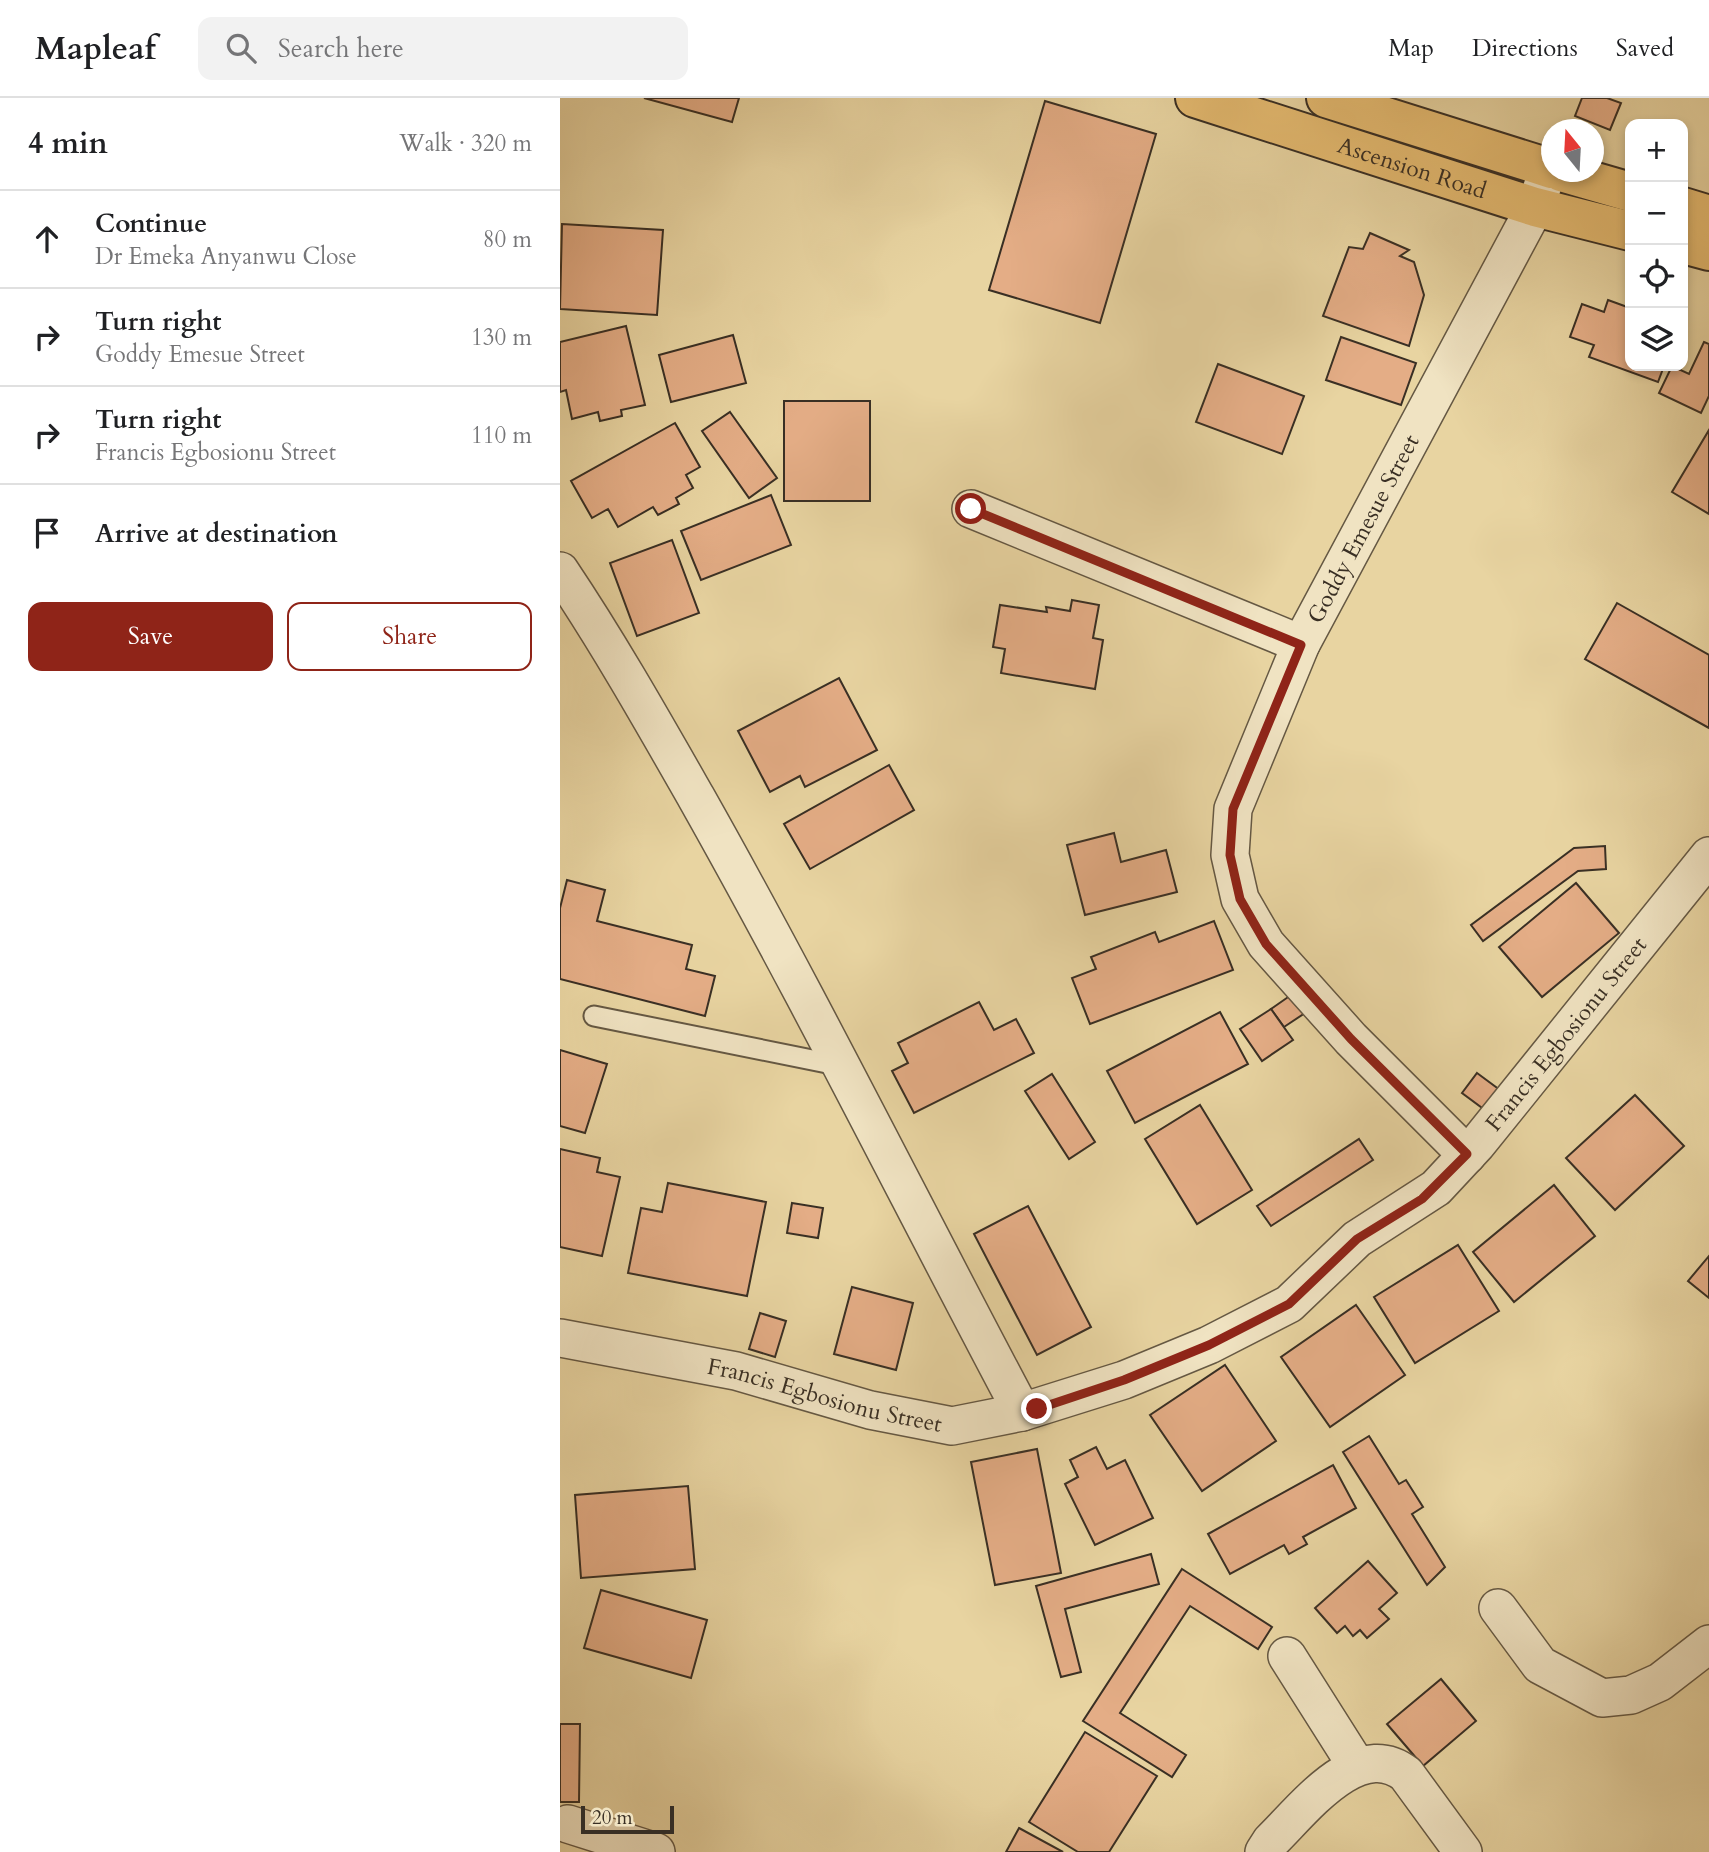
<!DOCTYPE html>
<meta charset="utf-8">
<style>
:root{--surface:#fff;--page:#f2f2f2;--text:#202124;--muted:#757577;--line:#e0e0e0;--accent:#8f2418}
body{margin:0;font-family:Cardo,serif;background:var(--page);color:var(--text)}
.controls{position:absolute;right:21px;top:21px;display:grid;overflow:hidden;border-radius:14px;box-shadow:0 4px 10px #0003}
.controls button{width:63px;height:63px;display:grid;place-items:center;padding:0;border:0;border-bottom:2px solid var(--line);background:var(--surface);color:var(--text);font:35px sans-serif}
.compass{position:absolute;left:981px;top:21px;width:63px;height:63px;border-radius:50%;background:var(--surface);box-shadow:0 4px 10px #0003;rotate:342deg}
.scale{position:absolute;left:21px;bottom:18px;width:93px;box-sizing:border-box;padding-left:7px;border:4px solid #392f24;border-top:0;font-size:19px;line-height:24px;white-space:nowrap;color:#392f24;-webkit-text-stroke:5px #f0e3c2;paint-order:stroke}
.stop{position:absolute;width:21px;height:21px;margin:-16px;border:5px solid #8f2418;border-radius:50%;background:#fff}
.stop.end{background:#8f2418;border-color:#fff;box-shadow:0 2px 7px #0008}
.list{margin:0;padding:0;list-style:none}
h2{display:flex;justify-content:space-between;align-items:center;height:91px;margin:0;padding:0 28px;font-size:30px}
h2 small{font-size:23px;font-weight:400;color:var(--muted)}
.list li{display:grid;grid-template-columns:46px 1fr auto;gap:21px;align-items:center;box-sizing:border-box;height:98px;padding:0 28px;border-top:2px solid var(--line)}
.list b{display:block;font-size:26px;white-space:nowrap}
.list p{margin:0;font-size:23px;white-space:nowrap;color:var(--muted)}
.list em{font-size:23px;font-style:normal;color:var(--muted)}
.actions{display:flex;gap:14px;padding:21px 28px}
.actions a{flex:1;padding:16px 0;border:2px solid var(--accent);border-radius:14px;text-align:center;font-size:24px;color:var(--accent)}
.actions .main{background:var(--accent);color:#fff}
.icon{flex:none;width:38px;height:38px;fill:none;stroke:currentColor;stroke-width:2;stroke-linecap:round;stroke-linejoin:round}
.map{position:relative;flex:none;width:1149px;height:1754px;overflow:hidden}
header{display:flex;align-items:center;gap:42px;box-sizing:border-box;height:98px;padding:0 35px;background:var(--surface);border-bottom:2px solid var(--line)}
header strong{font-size:33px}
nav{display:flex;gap:38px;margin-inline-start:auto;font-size:24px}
.search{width:490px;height:63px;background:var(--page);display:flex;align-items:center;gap:18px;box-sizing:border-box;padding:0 24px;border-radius:14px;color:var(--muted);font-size:26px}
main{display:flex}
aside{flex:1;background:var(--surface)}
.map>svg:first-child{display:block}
.building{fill:#e4ad86;stroke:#392f24;stroke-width:2}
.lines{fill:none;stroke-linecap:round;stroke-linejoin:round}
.lane-casing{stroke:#655843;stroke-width:23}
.street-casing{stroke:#655843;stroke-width:40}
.primary-casing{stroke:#392f24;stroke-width:42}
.lane{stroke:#f0e3c2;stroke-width:19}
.street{stroke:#f0e3c2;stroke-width:37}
.primary{stroke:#e4ba70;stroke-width:38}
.route{stroke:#8f2418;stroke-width:9}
.labels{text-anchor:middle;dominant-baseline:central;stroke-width:5;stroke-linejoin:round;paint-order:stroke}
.street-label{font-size:23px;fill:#392f24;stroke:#f0e3c2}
</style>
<header>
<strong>Mapleaf</strong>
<div class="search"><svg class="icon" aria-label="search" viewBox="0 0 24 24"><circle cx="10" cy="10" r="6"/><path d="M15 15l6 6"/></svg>Search here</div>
<nav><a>Map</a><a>Directions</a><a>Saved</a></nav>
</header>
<main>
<aside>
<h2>4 min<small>Walk · 320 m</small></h2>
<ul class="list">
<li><svg class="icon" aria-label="ahead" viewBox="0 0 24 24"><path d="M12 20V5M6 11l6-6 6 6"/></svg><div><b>Continue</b><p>Dr Emeka Anyanwu Close</p></div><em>80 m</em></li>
<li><svg class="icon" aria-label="right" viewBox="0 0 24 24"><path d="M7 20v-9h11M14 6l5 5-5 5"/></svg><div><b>Turn right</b><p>Goddy Emesue Street</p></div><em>130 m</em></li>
<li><svg class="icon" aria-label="right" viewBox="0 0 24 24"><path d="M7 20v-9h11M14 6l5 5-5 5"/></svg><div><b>Turn right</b><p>Francis Egbosionu Street</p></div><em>110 m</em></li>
<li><svg class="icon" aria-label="arrive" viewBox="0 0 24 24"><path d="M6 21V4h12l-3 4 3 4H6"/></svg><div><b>Arrive at destination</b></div></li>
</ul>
<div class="actions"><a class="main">Save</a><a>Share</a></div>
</aside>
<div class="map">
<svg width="1149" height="1754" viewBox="0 0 1149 1754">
<rect width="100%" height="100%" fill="#e8d4a1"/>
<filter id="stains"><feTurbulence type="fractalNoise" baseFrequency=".00286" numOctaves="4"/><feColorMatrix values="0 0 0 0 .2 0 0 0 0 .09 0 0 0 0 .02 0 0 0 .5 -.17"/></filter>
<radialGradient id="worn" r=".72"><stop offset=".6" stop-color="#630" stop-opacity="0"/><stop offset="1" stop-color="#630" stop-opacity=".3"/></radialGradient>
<g class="building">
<path d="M84,0H179L172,24Z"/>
<path d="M1022,0H1047L1061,5L1050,32L1015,18Z"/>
<path d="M485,3L596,36L540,225L429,192Z"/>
<path d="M2,126L103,132L97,217L0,211Z"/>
<path d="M810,135L849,152L840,158L854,164L864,197L849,248L763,218L789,149L803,151Z"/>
<path d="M1048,202L1070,210V268H1104L1098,284L1029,259L1034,247L1010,239L1022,206L1044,214Z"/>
<path d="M66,228L85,307L61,312L62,318L40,323L38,314L12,321L6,292L0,294V244Z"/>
<path d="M173,237L186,285L111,304L99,257Z"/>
<path d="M781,239L856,265L841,307L766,282Z"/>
<path d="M1144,244L1149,246V298L1141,315L1099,295L1112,268L1129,276Z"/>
<path d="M658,266L744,298L722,356L636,324Z"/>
<rect x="224" y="303" width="86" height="100"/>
<path d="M170,314L217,380L189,400L142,333Z"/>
<path d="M115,325L140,369L126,377L133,390L116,400L119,406L98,417L93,409L58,429L48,411L32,420L11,383Z"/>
<path d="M1149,332V416L1112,394Z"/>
<path d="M211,397L231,447L141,482L121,433Z"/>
<path d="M112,442L139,515L77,538L50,465Z"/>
<path d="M512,502L539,507L533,540L543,542L535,591L441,575L445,551L433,549L440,507L487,514L486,509L510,513Z"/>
<path d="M1057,505L1149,557V630L1025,561Z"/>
<path d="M279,580L317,652L245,689L240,678L210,694L178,633Z"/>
<path d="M329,667L354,712L250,771L224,726Z"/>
<path d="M554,735L561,764L606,752L617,794L525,817L507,747Z"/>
<path d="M1045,748L1046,771L1018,773L923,843L911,827L1014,750Z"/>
<path d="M7,782L45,792L37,823L132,847L126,871L155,878L145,918L0,881V810Z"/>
<path d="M1016,785L1059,835L982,899L939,849Z"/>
<path d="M654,823L673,872L530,926L512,880L536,871L531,859L595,834L599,844Z"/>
<path d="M731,897L745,915L724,929L711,911Z"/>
<path d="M419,904L434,932L456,921L474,955L354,1015L332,973L348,965L338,945Z"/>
<path d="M711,911L733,942L702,963L680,931Z"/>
<path d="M660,914L688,966L575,1025L547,973Z"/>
<path d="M0,952L47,966L25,1035L0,1028Z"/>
<path d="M917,975L948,998L933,1018L902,995Z"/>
<path d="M492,976L535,1044L509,1061L465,993Z"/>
<path d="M1075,997L1124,1048L1055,1112L1006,1060Z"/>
<path d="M640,1007L692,1092L637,1126L585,1041Z"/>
<path d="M799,1041L813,1062L711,1128L697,1108Z"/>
<path d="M0,1051L40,1060L37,1074L60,1079L42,1158L0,1149Z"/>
<path d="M108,1085L206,1104L187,1198L68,1175L81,1110L102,1114Z"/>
<path d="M994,1087L1035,1138L954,1204L913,1154Z"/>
<path d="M232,1105L263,1110L258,1140L227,1135Z"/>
<path d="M468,1108L531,1229L477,1257L414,1136Z"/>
<path d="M898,1147L939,1213L855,1265L814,1199Z"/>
<path d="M1149,1158V1200L1128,1183Z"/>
<path d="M292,1189L353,1205L336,1272L274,1256Z"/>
<path d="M796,1207L845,1277L770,1329L721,1259Z"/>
<path d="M200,1215L226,1223L215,1259L189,1251Z"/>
<path d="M665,1267L716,1343L642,1393L590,1317Z"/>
<path d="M809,1338L839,1386L846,1382L863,1409L852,1416L885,1469L867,1487L783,1354Z"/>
<path d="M536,1349L547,1371L565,1362L593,1420L535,1447L505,1386L518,1379L510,1362Z"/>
<path d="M477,1351L501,1475L435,1487L411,1364Z"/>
<path d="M773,1367L796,1410L743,1439L747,1446L729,1456L724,1447L670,1476L648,1436Z"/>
<path d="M128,1388L135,1471L21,1480L15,1397Z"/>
<path d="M591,1456L599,1486L505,1511L521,1574L501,1579L476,1488Z"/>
<path d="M808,1463L837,1495L819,1511L829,1521L807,1540L800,1532L793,1538L785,1528L777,1535L755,1510Z"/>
<path d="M622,1471L712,1529L698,1551L630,1508L560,1615L626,1657L612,1679L523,1623Z"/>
<path d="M41,1492L147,1522L131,1580L24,1550Z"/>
<path d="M881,1581L916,1623L863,1668L827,1626Z"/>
<path d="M0,1626H20L19,1704H0Z"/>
<path d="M525,1634L597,1678L549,1754H518L469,1724Z"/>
<path d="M459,1730L503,1754H446Z"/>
</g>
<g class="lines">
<defs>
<path id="lane" d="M34,918L282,968"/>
<g id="street">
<path d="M411,411L741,546"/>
<path d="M0,473C49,546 92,622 136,699C250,901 353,1109 462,1314"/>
<path id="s1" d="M907,1057L791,941L706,846L680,801L670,757L673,711L741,546L975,109L989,70"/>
<path id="s2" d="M0,1240L176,1273L310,1312L392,1328L462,1314L564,1282L649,1247L729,1206L797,1141L876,1090L917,1046L1149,758"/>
<path d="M938,1510L980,1567L1042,1600L1071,1597L1100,1584L1149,1546"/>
<path d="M727,1558L796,1667"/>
<path d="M8,1726L96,1754"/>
<path d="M704,1754L711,1743C743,1712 798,1638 846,1676L903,1754"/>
</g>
<g id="primary">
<path id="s3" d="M635,0L975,109L1070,133"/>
<path d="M766,0L992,71"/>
<path d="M1001,74L1070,94"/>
<path d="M1123,109L1149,117"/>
<path d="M1123,146L1149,153"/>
</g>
</defs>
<use href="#lane" class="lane-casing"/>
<use href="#street" class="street-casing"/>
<use href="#primary" class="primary-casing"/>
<use href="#lane" class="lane"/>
<use href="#street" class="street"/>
<use href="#primary" class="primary"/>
</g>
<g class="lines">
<path class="route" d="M411,411L741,547L673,711L670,757L680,801L706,846L791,941L907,1056L862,1101L797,1141L729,1206L649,1247L564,1282L477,1311"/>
</g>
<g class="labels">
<g class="street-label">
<text stroke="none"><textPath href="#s3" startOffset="228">Ascension Road</textPath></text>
<text stroke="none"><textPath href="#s1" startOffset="744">Goddy Emesue Street</textPath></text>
<text stroke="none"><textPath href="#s2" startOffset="1152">Francis Egbosionu Street</textPath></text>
<text stroke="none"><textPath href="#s2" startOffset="271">Francis Egbosionu Street</textPath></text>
</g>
</g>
<rect width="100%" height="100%" filter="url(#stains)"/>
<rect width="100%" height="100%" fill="url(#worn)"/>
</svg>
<div class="controls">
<button>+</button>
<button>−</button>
<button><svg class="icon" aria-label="locate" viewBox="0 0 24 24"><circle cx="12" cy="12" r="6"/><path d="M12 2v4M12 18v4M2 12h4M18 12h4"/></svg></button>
<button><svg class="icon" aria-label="layers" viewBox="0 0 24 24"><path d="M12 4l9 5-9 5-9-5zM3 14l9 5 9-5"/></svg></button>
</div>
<svg class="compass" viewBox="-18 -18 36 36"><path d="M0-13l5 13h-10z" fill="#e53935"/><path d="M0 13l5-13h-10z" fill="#757577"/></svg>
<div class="scale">20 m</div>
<div class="stop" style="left:411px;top:411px"></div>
<div class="stop end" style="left:477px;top:1311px"></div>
</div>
</main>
